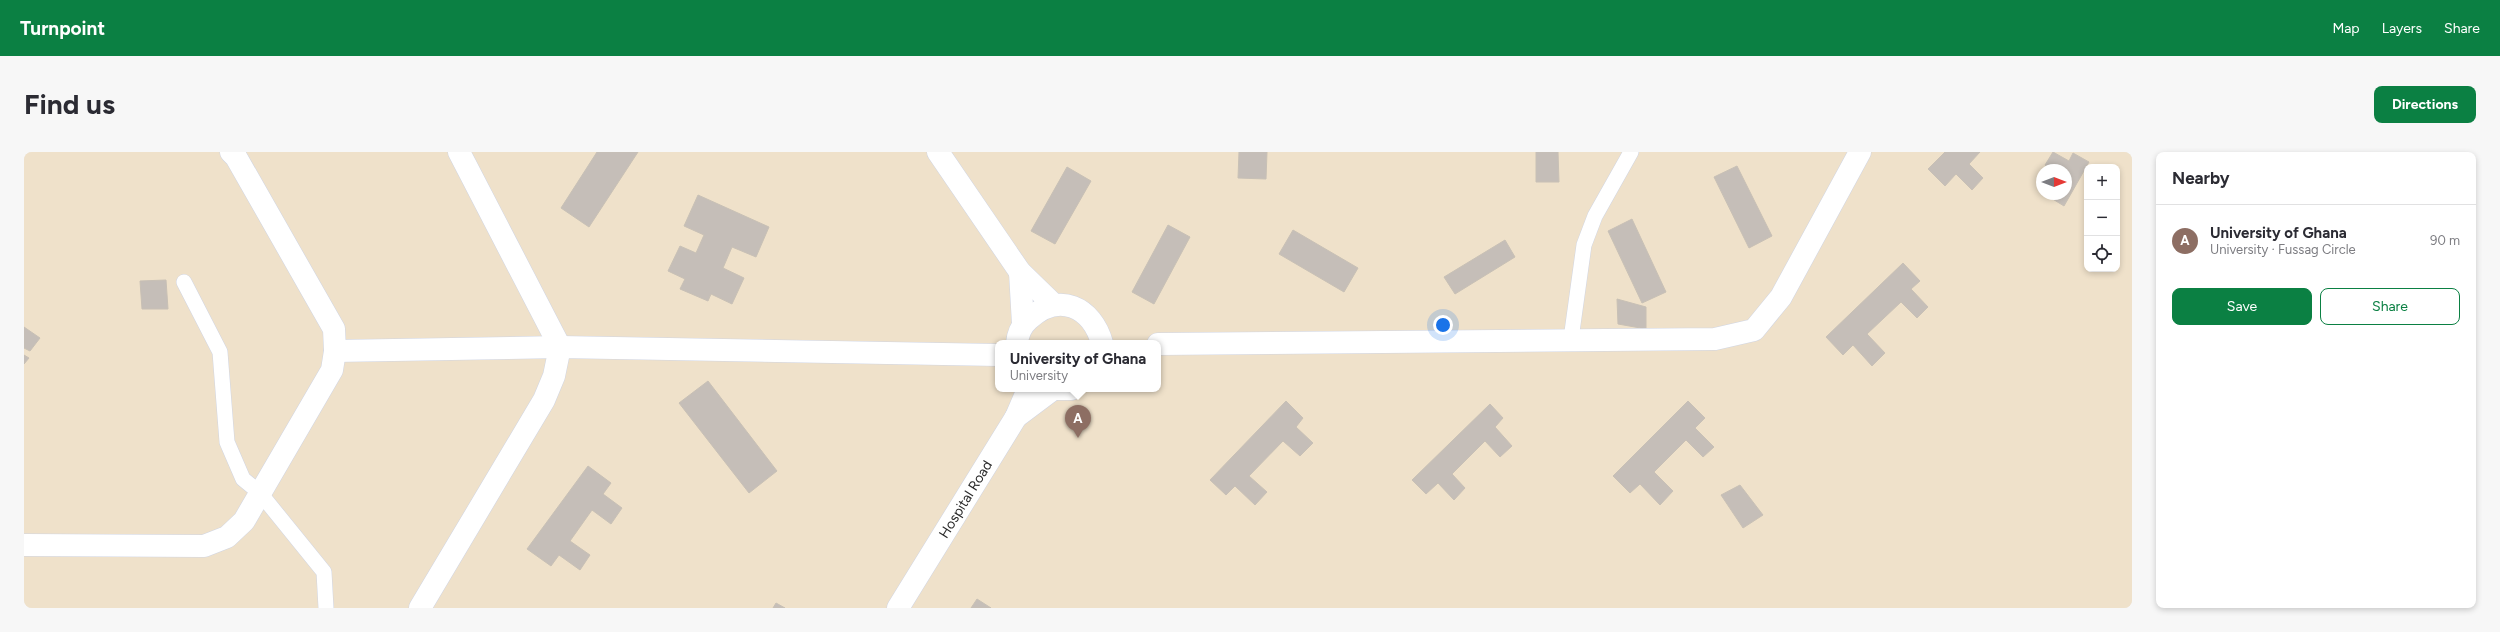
<!DOCTYPE html>
<meta charset="utf-8">
<style>
:root{--surface:#fff;--page:#f7f7f7;--text:#2b2b33;--muted:#7c7c81;--line:#e1e1e2;--accent:#0b8043}
body{margin:0;font-family:Figtree,sans-serif;background:var(--page);color:var(--text)}
.controls{position:absolute;right:12px;top:12px;display:grid;overflow:hidden;border-radius:8px;box-shadow:0 2px 6px #0003}
.controls button{width:36px;height:36px;display:grid;place-items:center;padding:0;border:0;border-bottom:1px solid var(--line);background:var(--surface);color:var(--text);font:20px sans-serif}
.compass{position:absolute;left:2012px;top:12px;width:36px;height:36px;border-radius:50%;background:var(--surface);box-shadow:0 2px 6px #0003;rotate:90deg}
.you{position:absolute;left:1419px;top:173px;width:14px;height:14px;margin:-10px;border:3px solid #fff;border-radius:50%;background:#1a73e8;box-shadow:0 0 0 6px #1a73e833}
.badge{display:grid;place-items:center;width:26px;height:26px;border-radius:50%;background:var(--accent);color:#fff;font-size:13px;font-weight:700}
.pin{position:absolute;translate:-50% -33px;filter:drop-shadow(0 1px 2px #0008)}
.pin::after{content:'';position:absolute;top:21px;width:14px;height:12px;background:inherit;clip-path:polygon(0 0,100% 0,50% 100%)}
.popup{position:absolute;left:971px;top:188px;width:166px;height:52px;box-sizing:border-box;display:grid;place-content:center;border-radius:8px;background:var(--surface);filter:drop-shadow(0 1px 3px #0005);font-size:13px;white-space:nowrap;color:var(--muted)}
.popup b{font-size:15px;color:var(--text)}
.popup::after{content:'';position:absolute;left:50%;top:100%;margin-left:-8px;border:8px solid transparent;border-top-color:var(--surface)}
.list{margin:0;padding:0;list-style:none}
h2{display:flex;justify-content:space-between;align-items:center;height:52px;margin:0;padding:0 16px;font-size:17px}
h2 small{font-size:13px;font-weight:400;color:var(--muted)}
.list li{display:grid;grid-template-columns:26px 1fr auto;gap:12px;align-items:center;box-sizing:border-box;height:72px;padding:0 16px;border-top:1px solid var(--line)}
.list b{display:block;font-size:15px;white-space:nowrap}
.list p{margin:0;font-size:13px;white-space:nowrap;color:var(--muted)}
.list em{font-size:13px;font-style:normal;color:var(--muted)}
.actions{display:flex;gap:8px;padding:12px 16px}
.actions a{flex:1;padding:9px 0;border:1px solid var(--accent);border-radius:8px;text-align:center;font-size:14px;color:var(--accent)}
.actions .main{background:var(--accent);color:#fff}
.icon{flex:none;width:22px;height:22px;fill:none;stroke:currentColor;stroke-width:2;stroke-linecap:round;stroke-linejoin:round}
.map{position:relative;flex:none;width:2108px;height:456px;overflow:hidden;border-radius:8px}
header{display:flex;align-items:center;gap:24px;box-sizing:border-box;height:56px;padding:0 20px;background:var(--accent);color:#fff}
header strong{font-size:19px}
nav{display:flex;gap:22px;margin-inline-start:auto;font-size:14px}
.intro{display:flex;align-items:center;justify-content:space-between;box-sizing:border-box;height:96px;padding:0 24px}
h1{margin:0;font-size:28px}
.button{padding:10px 18px;border-radius:8px;background:var(--accent);color:#fff;font-size:14px;font-weight:700}
main{display:flex;gap:24px;padding:0 24px}
aside{flex:1;background:var(--surface);border-radius:8px;box-shadow:0 2px 6px #0003}
.map>svg:first-child{display:block}
.education{fill:#efe1ca;fill-rule:evenodd}
.building{fill:#c5beb8;stroke:#c8c0b5}
.lines{fill:none;stroke-linecap:round;stroke-linejoin:round}
.lane-casing{stroke:#d0d5e3;stroke-width:16}
.street-casing{stroke:#d0d5e3;stroke-width:23}
.lane{stroke:#fff;stroke-width:15}
.street{stroke:#fff;stroke-width:22}
.labels{text-anchor:middle;dominant-baseline:central;stroke-width:3;stroke-linejoin:round;paint-order:stroke}
.street-label{font-size:14px;fill:#2a2a2a;stroke:#fff}
</style>
<header>
<strong>Turnpoint</strong>
<nav><a>Map</a><a>Layers</a><a>Share</a></nav>
</header>
<div class="intro"><h1>Find us</h1><a class="button">Directions</a></div>
<main>
<div class="map">
<svg width="2108" height="456" viewBox="0 0 2108 456">
<rect width="100%" height="100%" fill="#ede4db"/>
<path class="education" d="M0,0H2108V456H0ZM2063,15H2093V117H2063ZM2018,18H2042V42H2018ZM974,191H1134V237H974Z"/>
<g class="building">
<path d="M573,0H614L565,75L537,56Z"/>
<path d="M1215,0H1243L1242,27L1214,26Z"/>
<path d="M1512,0H1534L1535,30H1512Z"/>
<path d="M1921,0H1956L1945,12L1959,26L1948,38L1932,22L1921,34L1904,17Z"/>
<path d="M2029,0L2045,9L2049,1L2065,10L2040,54L2027,46L2030,42H2042V18H2030L2021,13Z"/>
<path d="M1713,14L1748,84L1725,96L1690,25Z"/>
<path d="M1043,15L1067,29L1031,92L1007,79Z"/>
<path d="M674,43L745,75L732,105L708,95L699,116L720,126L708,152L687,142L684,149L656,137L661,127L644,119L656,94L672,101L680,83L660,74Z"/>
<path d="M1608,67L1642,140L1618,151L1584,79Z"/>
<path d="M1144,73L1166,85L1130,152L1108,140Z"/>
<path d="M1269,78L1334,116L1320,140L1255,102Z"/>
<path d="M1481,88L1491,105L1431,142L1420,125Z"/>
<path d="M1879,111L1896,129L1887,137L1904,155L1893,166L1877,150L1843,182L1861,201L1848,214L1829,193L1819,203L1802,185Z"/>
<path d="M142,128L144,157H118L116,129Z"/>
<path d="M1593,147L1622,155V177L1594,172Z"/>
<path d="M0,175L16,186L6,199L0,196Z"/>
<path d="M0,203L5,206L0,212Z"/>
<path d="M684,229L753,319L725,341L655,251Z"/>
<path d="M1262,249L1279,266L1272,275L1289,291L1276,304L1259,289L1225,324L1243,340L1231,353L1211,334L1202,343L1186,328Z"/>
<path d="M1664,249L1681,266L1671,276L1690,295L1679,305L1662,288L1630,320L1649,339L1636,353L1616,332L1606,341L1589,324Z"/>
<path d="M1466,252L1479,266L1471,275L1488,294L1476,305L1461,289L1428,322L1441,336L1430,348L1414,331L1402,342L1388,328Z"/>
<path d="M564,314L587,331L579,342L598,356L587,372L568,358L546,389L566,403L556,418L535,403L527,414L503,397Z"/>
<path d="M1716,333L1739,363L1719,376L1697,343Z"/>
<path d="M953,447L967,456H947Z"/>
<path d="M752,451L761,456H749Z"/>
</g>
<g class="lines">
<defs>
<g id="lane">
<path d="M160,130L196,200L203,290L219,327L236,341L300,420L302,456"/>
<path d="M1547,187L1560,93L1571,64L1607,0"/>
</g>
<g id="street">
<path d="M914,0L996,120L1029,152"/>
<path d="M996,120L999,172"/>
<path d="M993,191C994,181 998,173 1005,167C1035,139 1068,155 1078,191"/>
<path d="M1134,192L1691,187L1730,178L1757,145L1836,0"/>
<path d="M311,199L536,195L974,203"/>
<path d="M1025,237H1047"/>
<path d="M992,265L1028,238"/>
<path d="M0,393L180,394L203,385L220,369L308,218L311,199L310,177L212,5L207,0"/>
<path d="M396,456L520,248L530,224L536,195L435,0"/>
<path id="s1" d="M874,456L992,265L1004,237"/>
</g>
</defs>
<use href="#lane" class="lane-casing"/>
<use href="#street" class="street-casing"/>
<use href="#lane" class="lane"/>
<use href="#street" class="street"/>
</g>
<g class="labels">
<g class="street-label">
<text stroke="none"><textPath href="#s1" startOffset="128">Hospital Road</textPath></text>
</g>
</g>
</svg>
<div class="controls">
<button>+</button>
<button>−</button>
<button><svg class="icon" aria-label="locate" viewBox="0 0 24 24"><circle cx="12" cy="12" r="6"/><path d="M12 2v4M12 18v4M2 12h4M18 12h4"/></svg></button>
</div>
<svg class="compass" viewBox="-18 -18 36 36"><path d="M0-13l5 13h-10z" fill="#e53935"/><path d="M0 13l5-13h-10z" fill="#7c7c81"/></svg>
<div class="you"></div>
<div class="pin badge" style="left:1054px;top:286px;background:#8d6e63">A</div>
<div class="popup"><b>University of Ghana</b>University</div>
</div>
<aside>
<h2>Nearby<small></small></h2>
<ul class="list">
<li><span class="badge" style="background:#8d6e63">A</span><div><b>University of Ghana</b><p>University · Fussag Circle</p></div><em>90 m</em></li>
</ul>
<div class="actions"><a class="main">Save</a><a>Share</a></div>
</aside>
</main>
